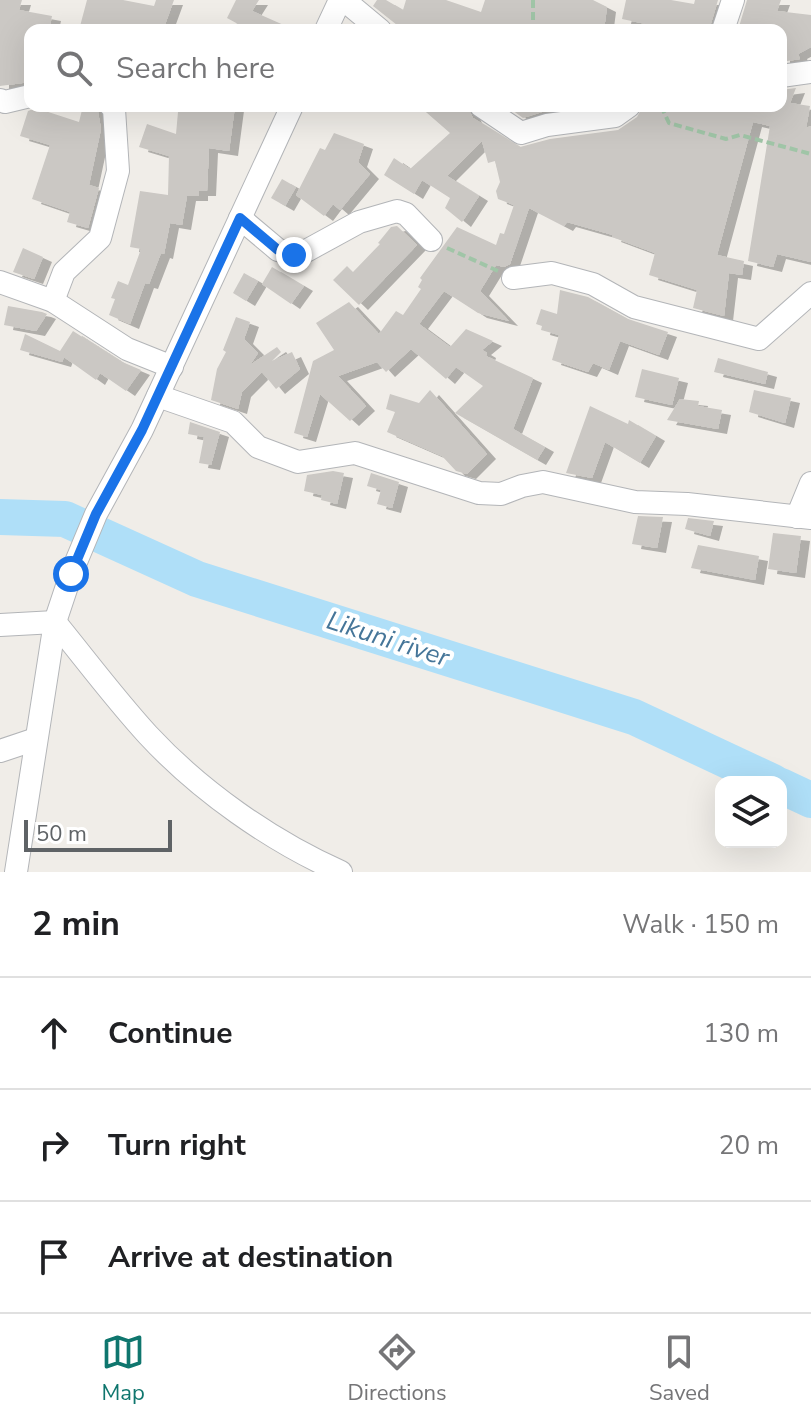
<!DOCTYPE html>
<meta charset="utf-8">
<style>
:root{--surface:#fff;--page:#f2f2f2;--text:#202124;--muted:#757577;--line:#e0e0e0;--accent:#0f766e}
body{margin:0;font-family:"Nunito Sans",sans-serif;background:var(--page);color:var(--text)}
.controls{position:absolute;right:24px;bottom:24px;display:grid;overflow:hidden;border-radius:16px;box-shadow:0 8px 32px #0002}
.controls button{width:72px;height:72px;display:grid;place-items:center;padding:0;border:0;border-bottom:2px solid var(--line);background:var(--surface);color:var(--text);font:40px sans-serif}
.scale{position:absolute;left:24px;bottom:20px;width:148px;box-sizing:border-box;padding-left:8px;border:4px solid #5f6366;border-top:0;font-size:22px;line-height:28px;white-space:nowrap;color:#5f6366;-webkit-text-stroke:6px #fff;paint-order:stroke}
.stop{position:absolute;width:24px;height:24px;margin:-18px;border:6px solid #1a73e8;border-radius:50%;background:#fff}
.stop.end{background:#1a73e8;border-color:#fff;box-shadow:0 2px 8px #0008}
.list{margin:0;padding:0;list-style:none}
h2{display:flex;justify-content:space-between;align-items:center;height:104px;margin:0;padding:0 32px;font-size:34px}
h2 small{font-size:26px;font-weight:400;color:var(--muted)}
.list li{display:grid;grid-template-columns:52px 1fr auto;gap:24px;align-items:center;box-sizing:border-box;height:112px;padding:0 32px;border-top:2px solid var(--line)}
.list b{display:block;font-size:30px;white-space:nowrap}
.list em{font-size:26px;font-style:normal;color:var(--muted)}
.icon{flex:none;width:44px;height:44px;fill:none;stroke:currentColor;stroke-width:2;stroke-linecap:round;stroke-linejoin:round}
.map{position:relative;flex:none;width:811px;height:872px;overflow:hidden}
.search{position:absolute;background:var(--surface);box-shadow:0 8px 32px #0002;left:24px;right:24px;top:24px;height:88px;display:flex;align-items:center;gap:20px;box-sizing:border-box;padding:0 28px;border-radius:16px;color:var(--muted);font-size:30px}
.sheet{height:440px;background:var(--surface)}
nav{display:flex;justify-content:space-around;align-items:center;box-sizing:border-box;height:112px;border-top:2px solid var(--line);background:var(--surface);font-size:22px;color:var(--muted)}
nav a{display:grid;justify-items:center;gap:4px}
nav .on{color:var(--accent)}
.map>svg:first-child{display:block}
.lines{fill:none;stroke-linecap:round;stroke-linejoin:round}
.river{stroke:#afdff8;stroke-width:36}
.building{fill:#cbc8c4;filter:url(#shadow)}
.minor-casing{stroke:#b3b5b8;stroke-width:24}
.path{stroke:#a0c5a7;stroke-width:4;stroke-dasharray:8 4;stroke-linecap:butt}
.minor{stroke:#fff;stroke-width:22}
.route{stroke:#1a73e8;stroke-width:10}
.labels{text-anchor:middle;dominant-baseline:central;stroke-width:8;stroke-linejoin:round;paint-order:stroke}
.water-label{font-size:26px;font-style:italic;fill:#467699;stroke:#fff}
</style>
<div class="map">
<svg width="811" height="872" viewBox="0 0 811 872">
<defs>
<filter id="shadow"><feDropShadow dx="9" dy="5" stdDeviation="0" flood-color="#0004"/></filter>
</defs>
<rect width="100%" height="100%" fill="#f0ede8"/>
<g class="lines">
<g class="river">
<path d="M0,517L65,519L197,579L634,717L773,782"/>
<path d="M781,786L811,800"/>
</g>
</g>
<g class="building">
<path d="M0,0H22L19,10L52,16L49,30H30V82L0,86Z"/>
<path d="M87,0H123L154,6L156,0H174L163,30H79Z"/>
<path d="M236,0H259L252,11L295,30H249L227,18Z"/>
<path d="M377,0H386L403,10L406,0H446L481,12L485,0H593L607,7L604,30H395L397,25L373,6Z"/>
<path d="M626,0H671L694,4L695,0H718L709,30H675L622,19Z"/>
<path d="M747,0H781L777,11L811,15V47L798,54L800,59L781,62V30H738Z"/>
<path d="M796,88L790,103L810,106L806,128L811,126V262L777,254L773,267L748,261L770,126L753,122L717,255L744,261L742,275L729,273L724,316L693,308L697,290L649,275L655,253L612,237L613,235L567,222L564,226L529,208L510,264L504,267L496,265L480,291L509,321L478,313L444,291L419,324L450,347L466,329L493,341L482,350L487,353L486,356L533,378L513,429L545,447L537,460L455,413L483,386L456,367L446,379L411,349L386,372L377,362L338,376L366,406L350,421L320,394L307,437L294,433L313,361L334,350L316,323L349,302L379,334L396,311L403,315L421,289L418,287L422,280L420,278L457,227L496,245L500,233L504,234L514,205L498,199L496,191L500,182L495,161L488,163L482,141L447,176L479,196L462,222L445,208L450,198L422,180L414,194L384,175L394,158L410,169L450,133L419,106H467L473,118L520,147L550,139L618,130L637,117L643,106H781V90Z"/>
<path d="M83,106H97L101,129L89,185L99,188L88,228L67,222L70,212L32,199L50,145L20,136L28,111L36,108L79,122Z"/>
<path d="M185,106H235L229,151L209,148L207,191H199V196H187L182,225L170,223L164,254L161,253L149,284L145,283L130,324L109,315L115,299L111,298L118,281L128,285L141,249L130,247L140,191L168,195L169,156L139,147L147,124L176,134L178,112H184Z"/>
<path d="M513,106H584L545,111L523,118L512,110Z"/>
<path d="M334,133L364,144L358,162L370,174L340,210L333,204L324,216L296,195L320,148L325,150Z"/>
<path d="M282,179L296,187L285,206L271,198Z"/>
<path d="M397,226L417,245L359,305L333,280L347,266L353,272L380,244L378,243L391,227Z"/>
<path d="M23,248L43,257L34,279L13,272Z"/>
<path d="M272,267L304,286L291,304L262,284Z"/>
<path d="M244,273L258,281L246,301L233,293Z"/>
<path d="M560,290L588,297L628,319L668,332L659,355L620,341L609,370L593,363L588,372L552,360L559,335L541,330L542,326L536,324L541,309L557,314Z"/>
<path d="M8,306L42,312L47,314L36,331L4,325Z"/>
<path d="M236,317L250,322L244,339L258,353L250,365L277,347L281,352L272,361L292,352L300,369L276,389L262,372L242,392L238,409L211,400L217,369L226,352L223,350Z"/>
<path d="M73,331L120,361L141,370L126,391L100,373L96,380L64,357L62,362L20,350L25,334L60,351Z"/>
<path d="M718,358L768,372L765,384L714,372Z"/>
<path d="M642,369L679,378L672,405L635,397Z"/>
<path d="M430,390L487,454L467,474L456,471L442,456L387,432L395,412L386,409L390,394L419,403Z"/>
<path d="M754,390L791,398L785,423L749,412Z"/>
<path d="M680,399L699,401L698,406L722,410L718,429L667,420Z"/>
<path d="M590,406L628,424L629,420L656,436L640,463L605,442L592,478L566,473Z"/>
<path d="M190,422L220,432L211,465L199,463L204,437L188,434Z"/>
<path d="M333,471L344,473L337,504L321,500L322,495L304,491L307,475Z"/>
<path d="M371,473L399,482L392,508L377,504L381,490L367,486Z"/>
<path d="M638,516L663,517L657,548L632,544Z"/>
<path d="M688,518L714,521L710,536L685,529Z"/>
<path d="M773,533L801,536L796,573L768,569Z"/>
<path d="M698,545L759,556L755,580L691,568Z"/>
</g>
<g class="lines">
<defs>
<g id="minor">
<path d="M344,0L380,30"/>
<path d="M326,30L340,0"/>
<path d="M723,30L733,0"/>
<path d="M781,76L811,72"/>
<path d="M0,100L5,102L30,96"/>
<path d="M481,106L521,133L547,125L615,116L629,106"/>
<path d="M240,218L278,250L294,255L306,251L359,222L397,211L406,214L431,240"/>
<path d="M513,278L552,273L593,284L634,307L759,339L811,293"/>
<path d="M0,282L53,301L127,349L172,367"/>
<path d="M53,301L64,272L100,238L118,171L114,109L111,106"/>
<path d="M158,396L233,422L258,447L298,462L355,453L479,493L501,494L522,486L543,482L635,502L687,504L811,518"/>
<path d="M797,517L811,483"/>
<path d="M0,625L55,622C86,660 115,699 148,735C200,791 271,841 341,872"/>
<path d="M0,751L36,739"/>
<path d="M16,872L55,622L71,574L96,514L142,430L292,106"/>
</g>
</defs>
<use href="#minor" class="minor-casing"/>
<g class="path">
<path d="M533,0V30"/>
<path d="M661,106L669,123L726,139L740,135L811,154"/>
<path d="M447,248L498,271"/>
</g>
<use href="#minor" class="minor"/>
</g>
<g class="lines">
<path class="route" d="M71,574L96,514L142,430L240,218L278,250L294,255"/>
</g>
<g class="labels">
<g class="water-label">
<text transform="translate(388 639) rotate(18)">Likuni river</text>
</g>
</g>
</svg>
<div class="controls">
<button><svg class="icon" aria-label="layers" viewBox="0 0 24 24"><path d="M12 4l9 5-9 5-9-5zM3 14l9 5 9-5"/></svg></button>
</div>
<div class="scale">50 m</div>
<div class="stop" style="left:71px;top:574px"></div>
<div class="stop end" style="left:294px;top:255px"></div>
<div class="search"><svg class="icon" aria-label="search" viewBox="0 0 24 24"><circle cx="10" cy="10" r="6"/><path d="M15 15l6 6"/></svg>Search here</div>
</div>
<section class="sheet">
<h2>2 min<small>Walk · 150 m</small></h2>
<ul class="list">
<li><svg class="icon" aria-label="ahead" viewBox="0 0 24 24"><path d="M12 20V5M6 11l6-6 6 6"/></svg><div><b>Continue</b></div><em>130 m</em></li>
<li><svg class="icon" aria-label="right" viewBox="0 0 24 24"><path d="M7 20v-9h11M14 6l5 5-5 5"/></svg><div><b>Turn right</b></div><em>20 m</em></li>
<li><svg class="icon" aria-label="arrive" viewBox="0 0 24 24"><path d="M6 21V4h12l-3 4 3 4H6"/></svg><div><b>Arrive at destination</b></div></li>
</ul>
</section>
<nav>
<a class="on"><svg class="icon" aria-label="map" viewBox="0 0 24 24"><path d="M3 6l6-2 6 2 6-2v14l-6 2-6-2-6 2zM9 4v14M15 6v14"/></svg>Map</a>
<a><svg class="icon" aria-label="directions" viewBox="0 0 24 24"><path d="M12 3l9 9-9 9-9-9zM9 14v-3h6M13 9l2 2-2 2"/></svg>Directions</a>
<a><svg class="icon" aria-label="saved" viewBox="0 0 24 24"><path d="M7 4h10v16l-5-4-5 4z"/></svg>Saved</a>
</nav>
